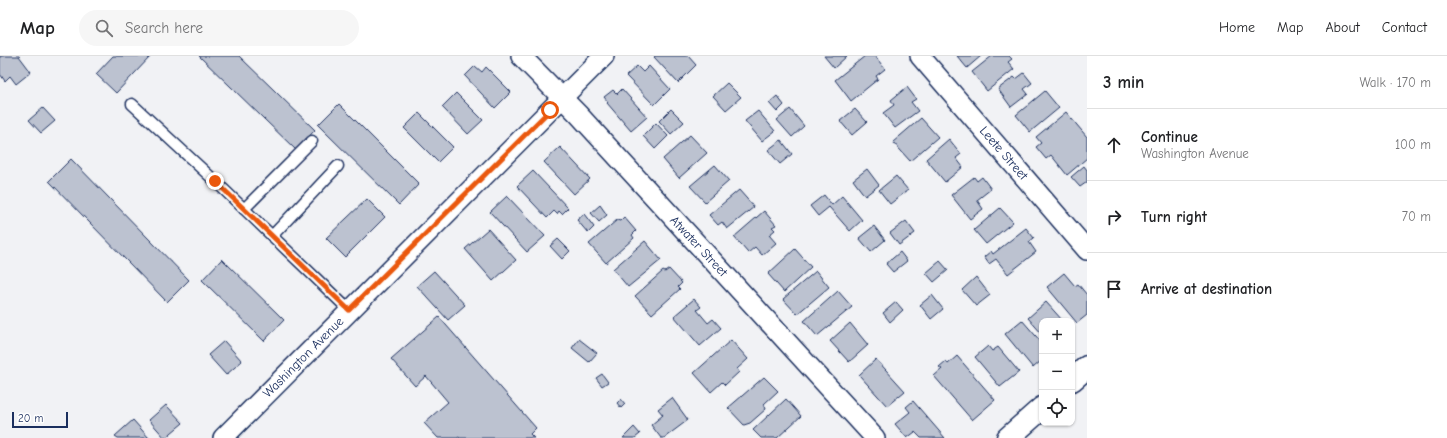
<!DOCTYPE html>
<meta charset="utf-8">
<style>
:root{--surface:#fff;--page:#f6f6f6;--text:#202124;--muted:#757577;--line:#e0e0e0}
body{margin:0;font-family:"Comic Neue",sans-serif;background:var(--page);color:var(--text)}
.controls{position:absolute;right:12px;bottom:12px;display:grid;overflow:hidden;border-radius:8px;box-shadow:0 1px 3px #0004}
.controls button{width:36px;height:36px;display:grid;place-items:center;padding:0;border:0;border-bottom:1px solid var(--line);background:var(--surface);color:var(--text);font:20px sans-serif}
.scale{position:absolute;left:12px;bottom:10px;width:56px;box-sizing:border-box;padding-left:4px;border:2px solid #1b2f5e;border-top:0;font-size:11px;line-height:14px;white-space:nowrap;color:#1b2f5e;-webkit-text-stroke:3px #fff;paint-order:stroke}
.stop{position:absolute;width:12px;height:12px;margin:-9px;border:3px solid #ea580c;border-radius:50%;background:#fff}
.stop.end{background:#ea580c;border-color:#fff;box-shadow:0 1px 4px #0008}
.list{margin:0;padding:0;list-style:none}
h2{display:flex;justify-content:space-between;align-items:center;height:52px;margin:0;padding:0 16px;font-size:17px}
h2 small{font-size:13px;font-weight:400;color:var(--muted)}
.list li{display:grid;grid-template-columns:26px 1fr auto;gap:12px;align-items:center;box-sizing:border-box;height:72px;padding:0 16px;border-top:1px solid var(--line)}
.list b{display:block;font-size:15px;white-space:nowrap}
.list p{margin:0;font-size:13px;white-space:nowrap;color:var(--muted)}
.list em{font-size:13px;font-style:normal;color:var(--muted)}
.icon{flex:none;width:22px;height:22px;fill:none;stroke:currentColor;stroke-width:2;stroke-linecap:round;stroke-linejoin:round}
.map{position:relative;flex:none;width:1087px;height:382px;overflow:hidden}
header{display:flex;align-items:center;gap:24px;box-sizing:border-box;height:56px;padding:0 20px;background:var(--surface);border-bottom:1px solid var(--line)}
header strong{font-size:19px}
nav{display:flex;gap:22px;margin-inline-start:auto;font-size:14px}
.search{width:280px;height:36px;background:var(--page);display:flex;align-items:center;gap:10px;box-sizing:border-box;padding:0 14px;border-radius:22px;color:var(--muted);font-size:15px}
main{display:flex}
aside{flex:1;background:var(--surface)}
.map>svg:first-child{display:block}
.building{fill:#bcc2d0;stroke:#1b2f5e}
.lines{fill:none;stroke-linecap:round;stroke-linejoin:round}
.service-casing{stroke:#1b2f5e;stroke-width:13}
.minor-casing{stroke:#1b2f5e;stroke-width:22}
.secondary-casing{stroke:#1b2f5e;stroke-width:25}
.service{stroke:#fff;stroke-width:10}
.minor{stroke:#fff;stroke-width:19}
.secondary{stroke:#fff;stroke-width:22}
.route{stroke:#ea580c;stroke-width:5}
.labels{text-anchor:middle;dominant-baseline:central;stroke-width:3;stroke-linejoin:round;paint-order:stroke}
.street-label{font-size:13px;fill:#1b2f5e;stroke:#fff}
</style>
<header>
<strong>Map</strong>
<div class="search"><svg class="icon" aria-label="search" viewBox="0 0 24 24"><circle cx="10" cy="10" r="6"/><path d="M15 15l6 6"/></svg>Search here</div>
<nav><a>Home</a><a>Map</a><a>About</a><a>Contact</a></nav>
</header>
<main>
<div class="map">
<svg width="1087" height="382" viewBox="0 0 1087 382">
<rect width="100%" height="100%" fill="#f1f2f5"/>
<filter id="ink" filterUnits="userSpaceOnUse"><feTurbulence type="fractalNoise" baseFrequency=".025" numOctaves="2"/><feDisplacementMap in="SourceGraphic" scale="8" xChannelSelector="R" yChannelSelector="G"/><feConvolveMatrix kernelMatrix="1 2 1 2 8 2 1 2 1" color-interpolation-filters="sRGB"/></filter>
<g filter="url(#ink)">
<g class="building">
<path d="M0,0H19L31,16L16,28L10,20L5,25L0,18Z"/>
<path d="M113,0H151L116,37L96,18Z"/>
<path d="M199,0H239L315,74L296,94Z"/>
<path d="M655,0H688L696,9L678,27L654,1Z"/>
<path d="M824,0H847L834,12Z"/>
<path d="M865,0H875L885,13L876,20L878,23L851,45L835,24Z"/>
<path d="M957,0H981L967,12Z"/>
<path d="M992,0H1009L1012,3L1008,6L1014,13L987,35L972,16Z"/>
<path d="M475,10L482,16L486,11L511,36L495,52L465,20Z"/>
<path d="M637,10L643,16L649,10L670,33L654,49L626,20Z"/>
<path d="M1024,17L1032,27L1024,33L1028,38L1011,51L998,33L1014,21L1016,23Z"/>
<path d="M727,27L741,41L726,54L713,40Z"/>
<path d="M907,31L916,43L911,46L918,55L895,72L883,57L894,49L891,44Z"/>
<path d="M622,33L647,61L631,75L607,47L608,46L604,41L613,34L617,38Z"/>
<path d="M1045,35L1059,52L1030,76L1016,59Z"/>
<path d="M456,37L483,64L468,78L442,51Z"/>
<path d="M777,40L784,49L777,56L769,47Z"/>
<path d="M339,48L419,128L399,149L318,69Z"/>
<path d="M43,52L55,65L41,77L29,64Z"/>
<path d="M671,53L684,66L671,78L659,65Z"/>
<path d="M790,53L804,70L792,81L777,64Z"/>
<path d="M855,53L867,66L852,79L840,65Z"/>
<path d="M758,55L775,75L762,85L745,65Z"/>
<path d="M1066,56L1087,81V102L1067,119L1051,99L1046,103L1036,91L1041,87L1036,81Z"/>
<path d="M419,57L453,91L438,106L404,72Z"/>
<path d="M921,62L938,81L910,105L893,86Z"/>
<path d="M656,67L668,80L655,93L643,80Z"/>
<path d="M690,79L707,97L679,122L663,103Z"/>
<path d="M949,83L961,98L956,102L963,111L945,126L926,103Z"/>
<path d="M781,84L792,98L780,108L768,94Z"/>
<path d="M560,91L590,123L574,138L544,106Z"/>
<path d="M71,103L189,224L167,246L49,125Z"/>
<path d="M715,109L729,125L705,146L690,130Z"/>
<path d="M1084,110L1087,114V126L1080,131L1071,121Z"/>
<path d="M867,113L879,129L865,140L853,124Z"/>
<path d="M533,115L568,152L562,158L559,155L557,158L554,155L547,162L517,130Z"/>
<path d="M896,120L908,134L890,148L879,134Z"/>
<path d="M974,121L977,125L982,121L991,133L977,144L983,153L970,163L951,139Z"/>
<path d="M739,134L754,151L727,173L722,166L718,169L709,159Z"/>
<path d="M824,139L832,149L842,140L862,164L850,175L829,151L818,160L810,150Z"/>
<path d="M507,140L545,180L527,196L490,156Z"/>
<path d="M367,143L385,161L345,201L326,182Z"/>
<path d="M600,149L607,159L599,166L591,157Z"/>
<path d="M1000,152L1013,166L986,188L974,174Z"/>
<path d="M764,155L776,169L772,171L775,174L769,179L776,187L762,199L755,191L748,197L734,181Z"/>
<path d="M584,158L594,171L588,177L577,164Z"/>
<path d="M624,161L636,175L632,179L634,182L606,207L589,188L617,164L620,165Z"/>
<path d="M906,165L915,177L899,189L890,177Z"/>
<path d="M874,170L885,184L871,196L859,182Z"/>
<path d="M1026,172L1034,182L1029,186L1036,196L1008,218L996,203L989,208L984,201L991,195L993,198Z"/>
<path d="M488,173L516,204L493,225L465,193Z"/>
<path d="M558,183L570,195L562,203L550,190Z"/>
<path d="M645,185L661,204L628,231L613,213Z"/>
<path d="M795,193L811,211L784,236L768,218Z"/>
<path d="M900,196L907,205L893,216L886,208Z"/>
<path d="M222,203L284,264L264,285L202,224Z"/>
<path d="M940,205L948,214L934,226L926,217Z"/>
<path d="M669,213L682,227L678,231L680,233L652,258L635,240L663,215L665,216Z"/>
<path d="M434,215L465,249L448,264L417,230Z"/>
<path d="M816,215L829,231L797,258L783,243Z"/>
<path d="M1064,217L1075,230L1078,228L1087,239V259L1077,267L1047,231Z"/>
<path d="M976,221L990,239L976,250L962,234Z"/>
<path d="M838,235L852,251L817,280L804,265Z"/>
<path d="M932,239L943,253L931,263L920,249Z"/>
<path d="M694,243L701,251L697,254L708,267L713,263L721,272L700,290L674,260Z"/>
<path d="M896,246L903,254L890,266L883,257Z"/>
<path d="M1046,246L1063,265H1042V278L1028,262Z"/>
<path d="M439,261L536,372L530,378L534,382H460L459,381L457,382H438L424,367L448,346L426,320L415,330L391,303Z"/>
<path d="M1022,264L1042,287V304L1033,312L1005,278Z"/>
<path d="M850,267L868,289L849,306L830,285Z"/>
<path d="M579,283L597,297L589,306L572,292Z"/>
<path d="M731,284L748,303L737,313L739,316L725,329L722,326L711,336L694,317Z"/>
<path d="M224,285L242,305L226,319L208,299Z"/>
<path d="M988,290L992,295L998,291L1019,316L1000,331L975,301Z"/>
<path d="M957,300L995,344L972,364L934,320L942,313L939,311L946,305L948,308Z"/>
<path d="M876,303L905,335L887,350L859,319Z"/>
<path d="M602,318L608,326L602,330L596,322Z"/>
<path d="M764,321L778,335L764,348L766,353L750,367L744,369L728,352Z"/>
<path d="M672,342L688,364L664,382H661L651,369L663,359L658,353Z"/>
<path d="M621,343L625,348L621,352L617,347Z"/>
<path d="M786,343L801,360L777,382H761L753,374Z"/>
<path d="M913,345L945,382H921L915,376L907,382L895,368L910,356L906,351Z"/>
<path d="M166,349L183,367L165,382L149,364Z"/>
<path d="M133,364L149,382H118L115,380Z"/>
<path d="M634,371L640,378L635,382H623Z"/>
</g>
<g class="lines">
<defs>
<g id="service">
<path d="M132,48L215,125L349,254"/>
<path d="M244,153L312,85"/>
<path d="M272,180L338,110"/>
</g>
<g id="minor">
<path d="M521,0L578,58L875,382"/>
<path d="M920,0L1087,194"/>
<path d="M223,382L604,0"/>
</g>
<g id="secondary">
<path d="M1072,324L1087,311"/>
<path d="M1008,382L1042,352"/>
</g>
</defs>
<use href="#service" class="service-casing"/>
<use href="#minor" class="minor-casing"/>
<use href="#secondary" class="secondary-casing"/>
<use href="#service" class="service"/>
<use href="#minor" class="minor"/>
<use href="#secondary" class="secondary"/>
</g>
</g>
<g class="lines" filter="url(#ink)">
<path class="route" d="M215,125L349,254L550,54"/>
</g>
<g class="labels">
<g class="street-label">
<text transform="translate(1004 97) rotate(49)">Leete Street</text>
<text transform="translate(699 190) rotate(47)">Atwater Street</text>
<text transform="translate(303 301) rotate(-45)">Washington Avenue</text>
</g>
</g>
</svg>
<div class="controls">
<button>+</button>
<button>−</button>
<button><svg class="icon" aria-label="locate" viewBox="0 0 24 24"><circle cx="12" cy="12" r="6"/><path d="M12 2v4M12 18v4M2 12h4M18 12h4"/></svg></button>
</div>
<div class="scale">20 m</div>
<div class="stop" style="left:550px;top:54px"></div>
<div class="stop end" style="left:215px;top:125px"></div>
</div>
<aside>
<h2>3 min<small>Walk · 170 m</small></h2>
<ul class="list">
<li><svg class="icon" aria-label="ahead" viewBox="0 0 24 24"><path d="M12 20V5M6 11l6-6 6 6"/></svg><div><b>Continue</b><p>Washington Avenue</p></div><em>100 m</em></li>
<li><svg class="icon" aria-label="right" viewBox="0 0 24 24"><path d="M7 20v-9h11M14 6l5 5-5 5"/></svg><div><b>Turn right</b></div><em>70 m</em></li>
<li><svg class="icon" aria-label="arrive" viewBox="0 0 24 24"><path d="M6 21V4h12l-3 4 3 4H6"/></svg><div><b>Arrive at destination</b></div></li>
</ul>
</aside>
</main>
